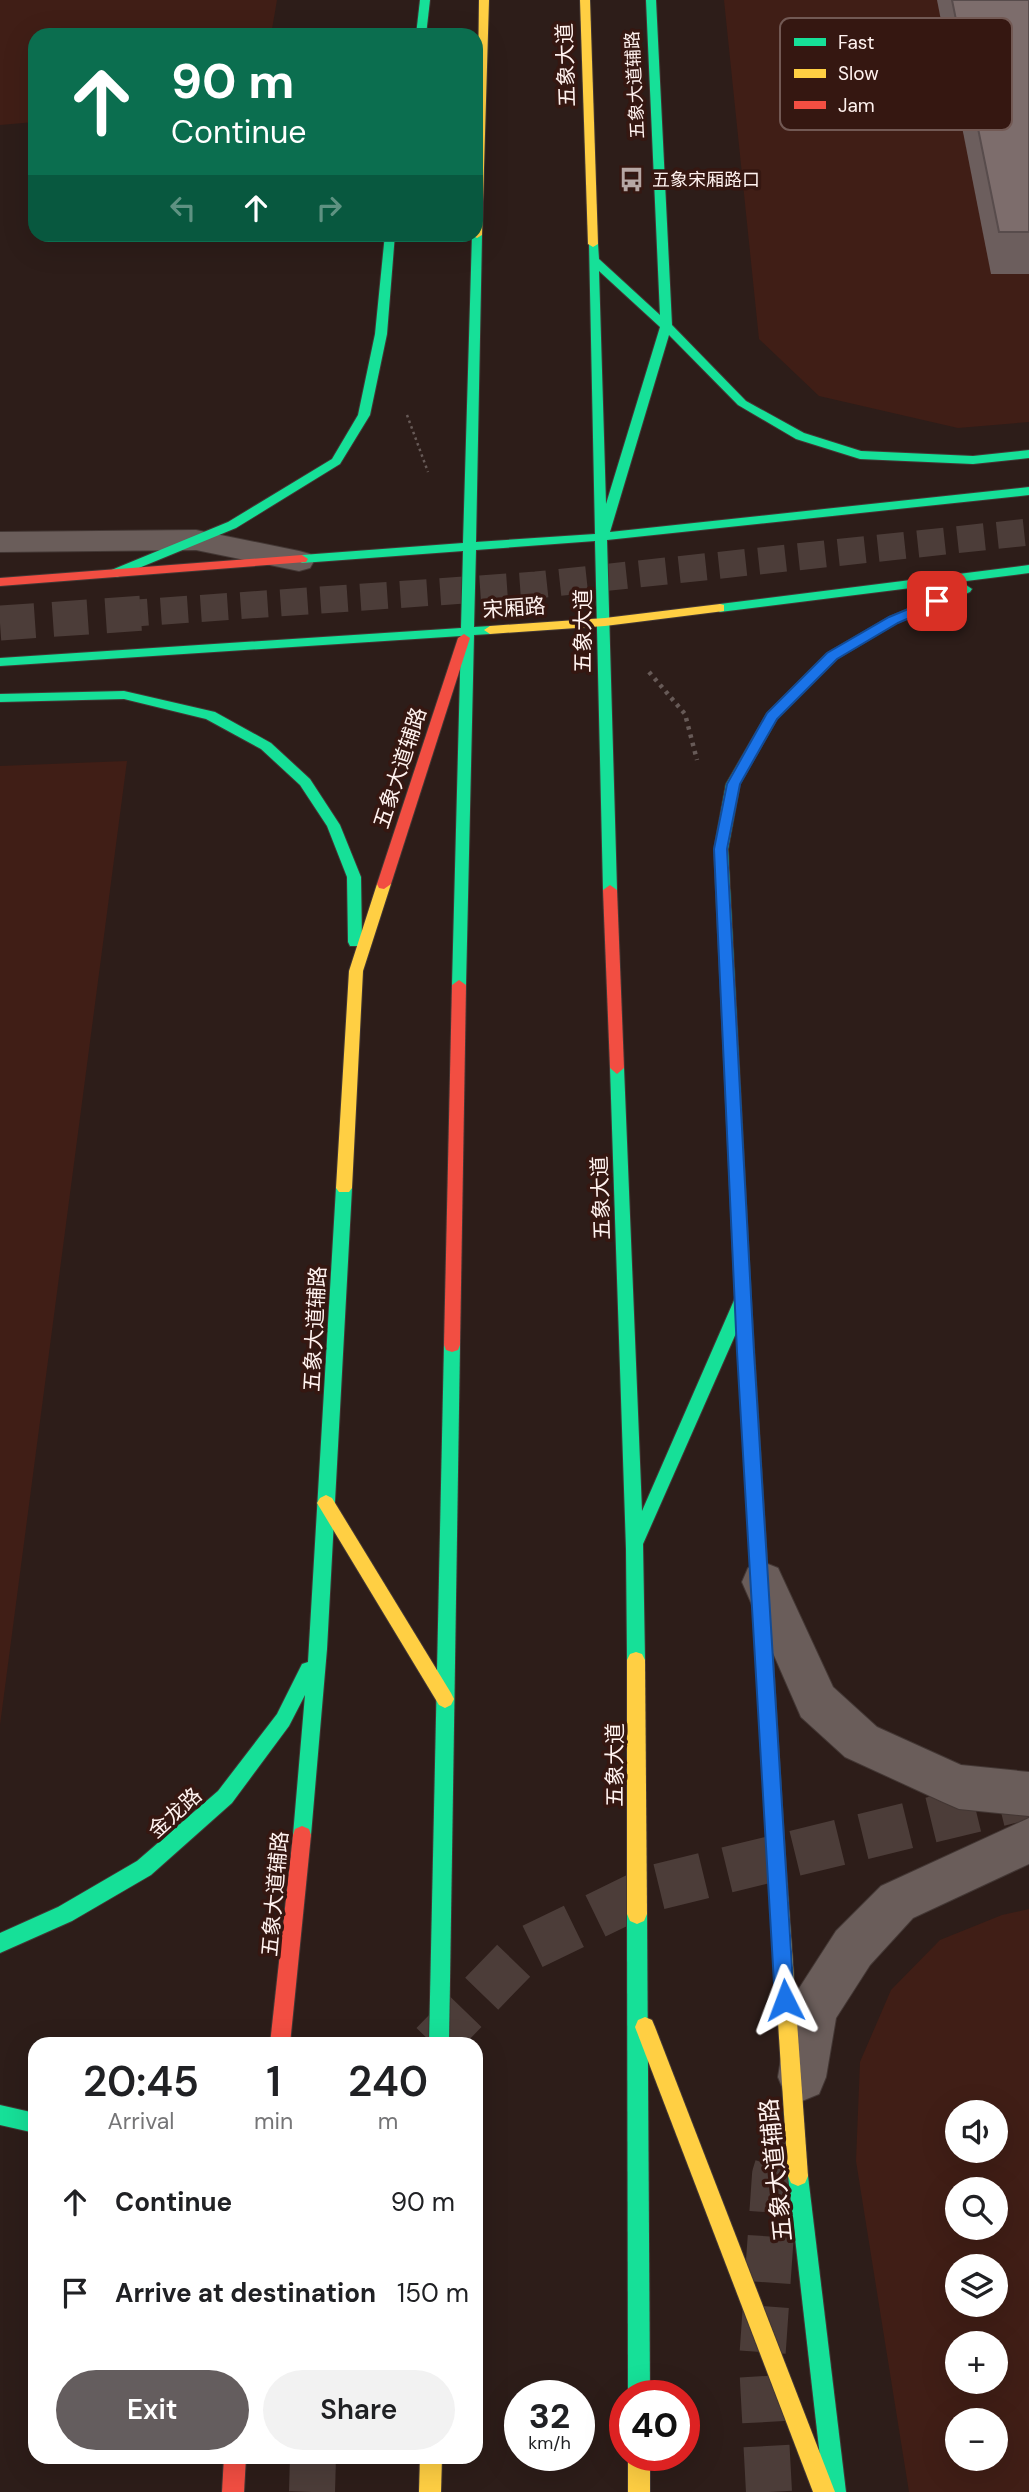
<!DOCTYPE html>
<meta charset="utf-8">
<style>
:root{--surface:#fff;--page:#f2f2f2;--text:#202124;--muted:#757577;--accent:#645d5e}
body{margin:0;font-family:"DM Sans","Noto Sans SC",sans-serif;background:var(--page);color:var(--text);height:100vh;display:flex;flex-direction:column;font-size:26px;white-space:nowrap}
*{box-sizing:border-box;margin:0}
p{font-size:23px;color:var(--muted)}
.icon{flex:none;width:38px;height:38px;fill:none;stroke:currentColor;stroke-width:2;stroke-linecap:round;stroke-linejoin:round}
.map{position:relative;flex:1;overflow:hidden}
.drawer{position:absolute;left:28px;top:2037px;width:455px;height:427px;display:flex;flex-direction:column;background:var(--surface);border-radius:21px;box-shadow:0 7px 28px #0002}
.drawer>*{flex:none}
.guide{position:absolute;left:28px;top:28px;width:455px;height:214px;border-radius:21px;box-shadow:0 7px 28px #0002;background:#0b6e4f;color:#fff;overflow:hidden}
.fabs{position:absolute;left:945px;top:2100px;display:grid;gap:14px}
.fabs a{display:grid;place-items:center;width:63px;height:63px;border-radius:50%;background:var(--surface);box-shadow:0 7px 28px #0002;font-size:35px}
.speed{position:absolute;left:504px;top:2380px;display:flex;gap:14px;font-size:35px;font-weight:700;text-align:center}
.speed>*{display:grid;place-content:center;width:91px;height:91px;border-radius:50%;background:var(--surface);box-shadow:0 7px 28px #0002;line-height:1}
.speed small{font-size:18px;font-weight:400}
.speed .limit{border:10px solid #d22;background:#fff;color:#111}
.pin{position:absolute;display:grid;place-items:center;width:60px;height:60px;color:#fff;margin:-30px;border-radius:14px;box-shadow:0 4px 10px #0006}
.me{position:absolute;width:77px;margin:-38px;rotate:357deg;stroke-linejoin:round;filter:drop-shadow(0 0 5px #0008)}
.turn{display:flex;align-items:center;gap:24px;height:147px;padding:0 28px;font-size:32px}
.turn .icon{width:91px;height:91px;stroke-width:2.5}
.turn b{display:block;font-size:49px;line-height:60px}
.lanes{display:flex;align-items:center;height:66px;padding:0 28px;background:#0003;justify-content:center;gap:35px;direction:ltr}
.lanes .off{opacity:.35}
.eta{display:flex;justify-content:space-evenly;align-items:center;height:119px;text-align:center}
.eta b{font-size:42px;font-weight:600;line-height:49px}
.action{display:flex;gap:14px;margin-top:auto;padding:14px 28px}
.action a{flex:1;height:80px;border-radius:42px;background:var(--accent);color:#fff;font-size:28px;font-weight:600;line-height:80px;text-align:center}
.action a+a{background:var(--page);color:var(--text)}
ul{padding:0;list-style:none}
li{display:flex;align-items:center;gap:21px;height:91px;padding:0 28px}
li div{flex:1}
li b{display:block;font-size:26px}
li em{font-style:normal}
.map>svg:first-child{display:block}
.built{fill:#401e16;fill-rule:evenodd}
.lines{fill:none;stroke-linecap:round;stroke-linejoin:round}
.street-tunnel-far2{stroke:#4c3d39;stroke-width:27;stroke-dasharray:27 13;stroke-linecap:butt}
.street-tunnel-far1{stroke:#4c3d39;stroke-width:35;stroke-dasharray:35 18;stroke-linecap:butt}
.street-tunnel{stroke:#4c3d39;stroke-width:46;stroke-dasharray:46 24;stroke-linecap:butt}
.street-casing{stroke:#433734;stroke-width:2}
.fast-casing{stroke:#433734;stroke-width:2}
.slow-casing{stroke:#433734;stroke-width:2}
.jam-casing{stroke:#433734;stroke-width:2}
.path-far1{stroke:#675a57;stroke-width:2.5;stroke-dasharray:2.5 3.5;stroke-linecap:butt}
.path{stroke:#675a57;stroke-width:4.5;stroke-dasharray:3.5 5;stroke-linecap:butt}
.street{fill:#6a5d5a;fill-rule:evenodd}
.fast{fill:#16e098;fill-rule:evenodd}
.slow{fill:#ffcf43;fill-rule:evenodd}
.jam{fill:#f24e42;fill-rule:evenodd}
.wall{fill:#6c5e5d}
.building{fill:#7d6d6c;stroke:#584c4c;stroke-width:2}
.route{fill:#1a73e8;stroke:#114b97;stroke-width:2}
.labels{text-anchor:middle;stroke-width:7;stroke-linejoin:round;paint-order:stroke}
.far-street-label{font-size:18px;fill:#fff2ef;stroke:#351711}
.far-poi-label{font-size:18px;fill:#fff2ef;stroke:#351711;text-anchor:start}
.street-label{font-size:21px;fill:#fff2ef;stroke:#351711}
.near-street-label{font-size:24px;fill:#fff2ef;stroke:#351711}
.key{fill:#351711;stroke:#725954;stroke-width:2}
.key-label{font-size:19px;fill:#fff2ef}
</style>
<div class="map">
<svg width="1029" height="2492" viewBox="0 0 1029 2492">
<rect width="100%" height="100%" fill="#2d1d19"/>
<g class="built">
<path d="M0 0H277L271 35H35V122L0 125Z"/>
<path d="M724 0H1029V422L958 428 819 396 759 339Z"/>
<path d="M127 761 0 1725V766Z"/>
<path d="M1029 1909V2492H909L856 2161 860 2062 891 1990 940 1940 1002 1915ZM996 2112V2151H957V2112ZM957 2189H996V2228H957ZM996 2266V2305H957V2266ZM996 2343V2382H957V2343ZM957 2420H996V2459H957Z"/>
</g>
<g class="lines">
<path class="street-tunnel-far2" d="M121 614 536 585 1029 532"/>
<path class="street-tunnel-far1" d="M0 623 145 613"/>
<g class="street-tunnel">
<path d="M433 2044 523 1951 653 1888 1029 1796"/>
<path d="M312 2492 313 2457"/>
<path d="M769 2492 762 2362 775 2175 785 2143"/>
</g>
<defs>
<g id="street">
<path d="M196 530 299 551 310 554 314 561 310 568 299 571 196 550 0 552V532Z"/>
<path d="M763 1562 778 1568 833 1687 877 1727 961 1765 1029 1772V1816L959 1809 943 1802 845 1757 801 1717 742 1582 748 1568Z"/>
<path d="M1029 1818V1864L913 1918 870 1965 836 2018 826 2077 819 2094 802 2101 785 2094 778 2077 789 2010 796 1993 836 1931 881 1886Z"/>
</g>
<g id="fast">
<path d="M420 0H430L426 35H416Z"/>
<path d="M646 0H656L672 325 746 401 804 433 861 451 973 456 1029 450V458L973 464 860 459 796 439 738 405 669 335 610 532 1029 487V495L607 540 617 890 610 895 603 890 595 541 476 550 474 627 490 626 496 630 490 634 474 635 466 985 459 990 452 985 461 636 0 666V658L461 628 463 551 302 563 296 559 302 555 463 543 472 235 477 232 482 235 476 542 595 534 589 242 598 244 599 259 660 315ZM599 271 660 327 606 504Z"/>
<path d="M385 234H395L387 334 370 415 340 464 236 528 117 577H109V571L228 522 332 459 358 415 375 334Z"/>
<path d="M1029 565V573L720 612 714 608 720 604Z"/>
<path d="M966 585 972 589 970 592 897 623 837 659 777 719 740 784 728 849 751 1298 785 1853 783 1860 776 1862 769 1860 767 1853 737 1331 643 1544 645 1660 642 1666 636 1668 630 1666 627 1660 626 1549 610 1068 617 1062 624 1068 642 1511 735 1298 714 849 726 784 767 713 827 653 889 617Z"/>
<path d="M124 691 215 712 271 743 310 779 340 825 361 877 362 942 360 946H350L348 942 347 877 327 826 300 785 261 749 206 719 124 699 0 702V694Z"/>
<path d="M344 1182 349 1184 352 1188 327 1649 311 1835 309 1841 302 1844 295 1841 293 1835 305 1695 289 1726 232 1803 151 1875 72 1921 0 1953V1933L58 1907 137 1861 218 1791 277 1714 302 1664 308 1662 336 1188 339 1184Z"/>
<path d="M452 1338 458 1340 460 1345 449 2044H429L444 1345 446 1340Z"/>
<path d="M637 1904 644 1907 647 1914 650 2396H628L627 1914 630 1907Z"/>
<path d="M0 2105 35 2113V2133L0 2125Z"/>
<path d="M798 2166 805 2169 808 2176 846 2492H824L788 2176 791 2169Z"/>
</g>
<g id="slow">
<path d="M479 0H489L482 235 477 238 472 235 476 234Z"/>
<path d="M580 0H590L598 244 593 247 588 244Z"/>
<path d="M720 604 724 605V611L605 626 490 634 484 630 490 626 605 618Z"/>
<path d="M384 879 391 884 363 971 352 1188 349 1192H339L336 1188 349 971 377 884Z"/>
<path d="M326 1495 332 1498 451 1693 454 1699 451 1705 445 1708 439 1705 320 1508 317 1503 320 1498Z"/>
<path d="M636 1652 642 1654 645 1660 647 1914 644 1921 637 1924 630 1921 627 1914V1660L630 1654Z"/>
<path d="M776 1844 783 1846 785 1853 808 2176 805 2183 798 2186 791 2183 788 2176 767 1853 769 1846Z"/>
<path d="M645 2017 652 2020 655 2027 835 2492H813L635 2027 638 2020Z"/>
<rect x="628" y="2455" width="22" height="37"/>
<path d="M420 2457H442L441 2492H419Z"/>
</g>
<g id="jam">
<path d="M302 555 308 559 306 562 0 586V578Z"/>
<path d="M464 634 470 638 391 884 384 889 379 888 377 884 458 638Z"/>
<path d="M610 885 617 890 624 1068 617 1074 610 1068 603 890Z"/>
<path d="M459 980 466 985 460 1345 458 1350 452 1352 446 1350 444 1345 452 985Z"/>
<path d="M302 1826 309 1829 311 1835 290 2044H270L293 1835 295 1829Z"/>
<path d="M224 2457H246L244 2492H222Z"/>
</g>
</defs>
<use href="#street" class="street-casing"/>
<use href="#fast" class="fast-casing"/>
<use href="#slow" class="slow-casing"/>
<use href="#jam" class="jam-casing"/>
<path class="path-far1" d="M407 415 428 472"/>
<path class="path" d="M649 672 685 714 697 760"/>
<use href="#street" class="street"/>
<use href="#fast" class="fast"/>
<use href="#slow" class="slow"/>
<use href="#jam" class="jam"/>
</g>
<path class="wall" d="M937 0H1029V274H991Z"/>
<path class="building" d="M952 0H1029V232H999Z"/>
<path class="route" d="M937 597 941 598V604L898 623 837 659 777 719 740 784 727 849 754 1352 794 2000 791 2007 785 2010 778 2007 775 2000 737 1352 714 849 727 784 767 713 827 653 889 617Z"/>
<defs>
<symbol id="bus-bare" viewBox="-9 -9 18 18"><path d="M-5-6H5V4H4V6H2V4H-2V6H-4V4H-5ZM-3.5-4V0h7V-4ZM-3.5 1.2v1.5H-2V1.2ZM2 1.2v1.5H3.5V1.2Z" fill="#b6a7a4" stroke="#351711" stroke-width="2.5" paint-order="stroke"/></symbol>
</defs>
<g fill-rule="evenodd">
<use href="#bus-bare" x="614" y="162" width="35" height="35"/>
</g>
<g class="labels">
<g class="far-street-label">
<text transform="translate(635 85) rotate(-93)" y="6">五象大道辅路</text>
</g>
<g class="far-poi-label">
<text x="652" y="186">五象宋厢路口</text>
</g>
<g class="street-label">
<text transform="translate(566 65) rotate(-92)" y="7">五象大道</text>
<text transform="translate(514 608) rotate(-4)" y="7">宋厢路</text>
<text transform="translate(583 631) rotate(-90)" y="7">五象大道</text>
<text transform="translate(400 768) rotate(-72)" y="7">五象大道辅路</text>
<text transform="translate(601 1198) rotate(-92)" y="7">五象大道</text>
<text transform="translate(315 1329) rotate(-87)" y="7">五象大道辅路</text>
<text transform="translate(615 1765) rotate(-90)" y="7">五象大道</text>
<text transform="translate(175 1813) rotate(-42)" y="7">金龙路</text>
<text transform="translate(275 1894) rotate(-85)" y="7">五象大道辅路</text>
</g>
<g class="near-street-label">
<text transform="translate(776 2170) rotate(-96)" y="8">五象大道辅路</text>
</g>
</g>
<rect x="780" y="18" width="232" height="112" rx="10" class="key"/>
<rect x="794" y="38" width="32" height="8" fill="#16e098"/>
<rect x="794" y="69" width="32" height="9" fill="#ffcf43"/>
<rect x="794" y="101" width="32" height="8" fill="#f24e42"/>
<g class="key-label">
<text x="838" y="49">Fast</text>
<text x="838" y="80">Slow</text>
<text x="838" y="112">Jam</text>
</g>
</svg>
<div class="fabs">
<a><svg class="icon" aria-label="sound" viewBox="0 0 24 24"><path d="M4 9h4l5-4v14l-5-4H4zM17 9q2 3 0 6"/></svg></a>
<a><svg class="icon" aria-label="search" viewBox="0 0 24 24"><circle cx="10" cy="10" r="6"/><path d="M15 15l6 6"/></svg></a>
<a><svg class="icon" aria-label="layers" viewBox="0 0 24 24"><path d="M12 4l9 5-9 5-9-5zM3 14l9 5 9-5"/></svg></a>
<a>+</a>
<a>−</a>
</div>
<div class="speed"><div>32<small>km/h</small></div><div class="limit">40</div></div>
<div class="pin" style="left:937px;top:601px;background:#d93025"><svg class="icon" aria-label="arrive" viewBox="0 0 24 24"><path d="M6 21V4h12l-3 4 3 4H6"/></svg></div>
<svg class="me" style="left:785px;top:2000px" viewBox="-20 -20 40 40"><path d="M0-17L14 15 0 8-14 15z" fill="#1a73e8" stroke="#fff" stroke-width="4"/></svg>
<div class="guide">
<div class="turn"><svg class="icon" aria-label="ahead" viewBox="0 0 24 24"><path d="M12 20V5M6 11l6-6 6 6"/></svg><div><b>90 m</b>Continue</div></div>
<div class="lanes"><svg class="icon off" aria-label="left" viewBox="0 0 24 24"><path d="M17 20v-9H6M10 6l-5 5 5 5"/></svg><svg class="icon" aria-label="ahead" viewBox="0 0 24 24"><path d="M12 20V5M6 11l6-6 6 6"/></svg><svg class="icon off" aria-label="right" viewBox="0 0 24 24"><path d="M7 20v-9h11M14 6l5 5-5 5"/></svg></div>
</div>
<section class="drawer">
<div class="eta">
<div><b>20:45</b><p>Arrival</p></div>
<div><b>1</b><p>min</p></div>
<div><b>240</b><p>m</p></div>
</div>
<ul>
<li><svg class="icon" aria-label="ahead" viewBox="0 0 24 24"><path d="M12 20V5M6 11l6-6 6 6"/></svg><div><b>Continue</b></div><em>90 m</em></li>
<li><svg class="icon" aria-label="arrive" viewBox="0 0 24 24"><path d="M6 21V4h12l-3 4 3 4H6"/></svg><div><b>Arrive at destination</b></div><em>150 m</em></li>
</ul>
<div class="action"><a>Exit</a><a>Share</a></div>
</section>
</div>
